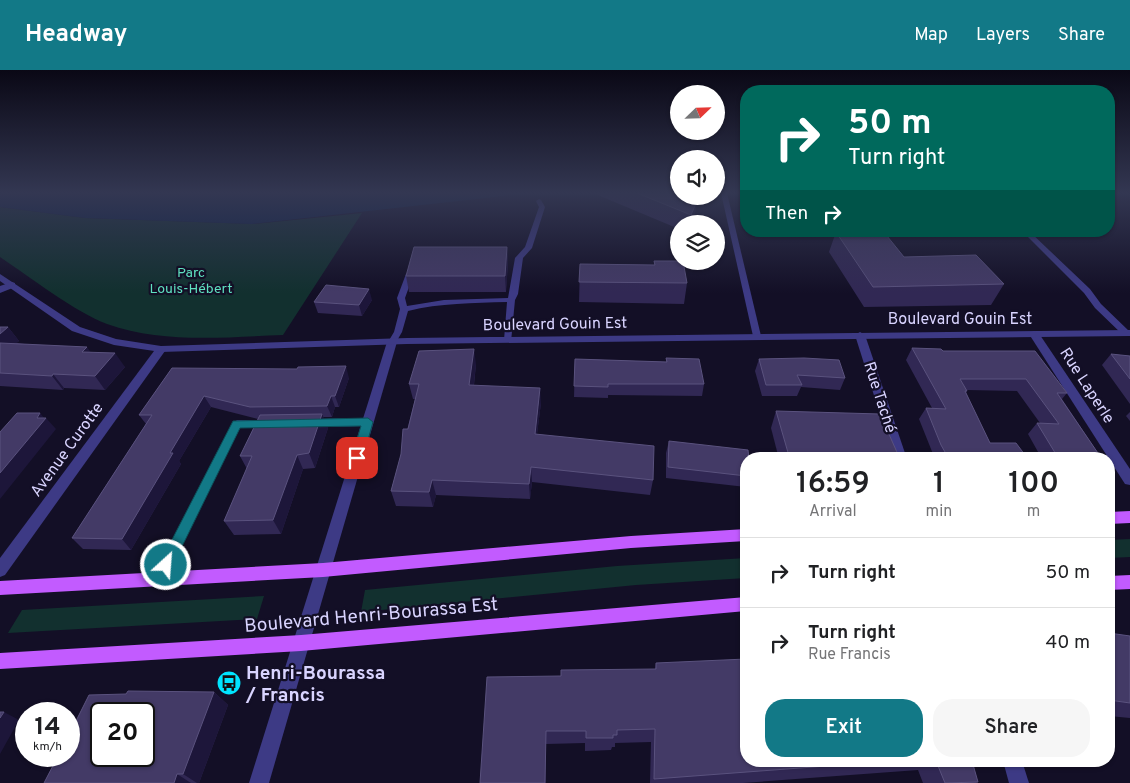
<!DOCTYPE html>
<meta charset="utf-8">
<style>
:root{--surface:#fff;--page:#f6f6f6;--text:#202124;--muted:#757577;--line:#e0e0e0;--accent:#127987}
body{margin:0;font-family:Overpass,sans-serif;background:var(--page);color:var(--text);height:100vh;display:flex;flex-direction:column;font-size:19px;white-space:nowrap}
*{box-sizing:border-box;margin:0}
p{font-size:16px;color:var(--muted)}
.icon{flex:none;width:28px;height:28px;fill:none;stroke:currentColor;stroke-width:2;stroke-linecap:round;stroke-linejoin:round}
.map{position:relative;flex:1;overflow:hidden}
.side{position:absolute;left:740px;top:382px;width:375px;height:315px;display:flex;flex-direction:column;background:var(--surface);border-radius:20px;box-shadow:0 1px 4px #0004}
.side>*{flex:none}
.top-card{position:absolute;left:740px;top:15px;width:375px;height:152px;border-radius:20px;box-shadow:0 1px 4px #0004;background:#00695c;color:#fff;overflow:hidden}
.needle{width:32px;rotate:67deg}
.tools{position:absolute;left:670px;top:15px;display:grid;gap:10px}
.tools a{display:grid;place-items:center;width:55px;height:55px;border-radius:50%;background:var(--surface);box-shadow:0 1px 4px #0004;font-size:25px}
.speed{position:absolute;left:15px;top:632px;display:flex;gap:10px;font-size:25px;font-weight:700;text-align:center}
.speed>*{display:grid;place-content:center;width:65px;height:65px;border-radius:50%;background:var(--surface);box-shadow:0 1px 4px #0004;line-height:1}
.speed small{font-size:12px;font-weight:400}
.speed .limit{border:2px solid #111;border-radius:8px;background:#fff;color:#111}
.pin{position:absolute;display:grid;place-items:center;width:42px;height:42px;color:#fff;margin:-21px;border-radius:10px;box-shadow:0 2px 8px #0006}
.me{position:absolute;width:55px;margin:-28px;rotate:26deg;stroke-linejoin:round;filter:drop-shadow(0 0 4px #0008)}
.turn{display:flex;align-items:center;gap:18px;height:105px;padding:0 25px;font-size:22px}
.turn .icon{width:65px;height:65px;stroke-width:2.5}
.turn b{display:block;font-size:35px;line-height:42px}
.then{display:flex;align-items:center;height:48px;padding:0 25px;background:#0003;gap:10px;font-size:19px}
.eta{display:flex;justify-content:space-evenly;align-items:center;height:85px;text-align:center}
.eta b{font-size:30px;font-weight:600;line-height:35px}
.action{display:flex;gap:10px;margin-top:auto;padding:10px 25px}
.action a{flex:1;height:58px;border-radius:20px;background:var(--accent);color:#fff;font-size:20px;font-weight:600;line-height:58px;text-align:center}
.action a+a{background:var(--page);color:var(--text)}
ul{padding:0;list-style:none}
li{display:flex;align-items:center;gap:15px;height:70px;padding:0 25px;border-top:1px solid var(--line)}
li div{flex:1}
li b{display:block;font-size:19px}
li em{font-style:normal}
header{display:flex;align-items:center;gap:30px;box-sizing:border-box;height:70px;padding:0 25px;background:var(--accent);color:#fff}
header strong{font-size:24px}
nav{display:flex;gap:28px;margin-inline-start:auto;font-size:18px}
.map>svg:first-child{display:block}
.green{fill:#12302f}
.water{fill:#0c2248}
.lines{fill:none;stroke-linecap:round;stroke-linejoin:round}
.service{fill:#3d3a85;fill-rule:evenodd}
.minor{fill:#3d3a85;fill-rule:evenodd}
.tertiary{fill:#3d3a85;fill-rule:evenodd}
.primary{fill:#c25bff;fill-rule:evenodd}
.wall{fill:#312854}
.shaded-wall{fill:#1d163a}
.building{fill:#433a66;stroke:#5a527e;fill-rule:evenodd}
.route{fill:#127987;stroke:#0c4f58}
.labels{text-anchor:middle;stroke-width:4.5;stroke-linejoin:round;paint-order:stroke}
.far-park-label{font-size:14px;fill:#5fe0c0;stroke:#130f26}
.street-label{font-size:16px;fill:#d9d4ff;stroke:#130f26}
.near-street-label{font-size:19px;fill:#d9d4ff;stroke:#130f26}
.near-poi-label{font-size:19px;font-weight:bold;fill:#d9d4ff;stroke:#130f26;text-anchor:start}
</style>
<header>
<strong>Headway</strong>
<nav><a>Map</a><a>Layers</a><a>Share</a></nav>
</header>
<div class="map">
<svg width="1130" height="713" viewBox="0 0 1130 713">
<rect width="100%" height="100%" fill="#130f26"/>
<g class="green">
<path d="M0 137 85 148 253 154 362 143 283 265C225 267 163 274 107 254 75 242 30 207 0 187Z"/>
<path d="M1130 469V487L1109 488V470Z"/>
<path d="M746 488V508L636 515 361 542 365 520 617 496Z"/>
<path d="M264 526 257 549 8 563 22 540Z"/>
</g>
<path class="water" d="M0 123H530L252 154 85 148 0 137Z"/>
<g class="lines">
<g class="service">
<path d="M721 123H727L761 266 760 268 757 269 753 266Z"/>
<path d="M539 129 541 130 545 137 532 178 523 188 518 224 515 230 511 272H505L504 270 507 232C473 233 440 233 408 241L402 262 395 274H389L388 272 394 262 400 239 397 228 406 204H412L413 206 405 228 407 236 444 230 508 228 515 188 525 177 539 137 536 131Z"/>
<path d="M1022 161H1029L1090 219 1101 234 1129 261V265H1123L1095 238 1084 223Z"/>
<path d="M367 348 372 352 367 356 314 357 309 353 314 349Z"/>
<path d="M237 350H269L274 354 269 358H240L163 513 159 515 155 513 153 509 155 505 232 354Z"/>
</g>
<g class="minor">
<path d="M12 212 15 213V217L0 223V216Z"/>
<path d="M1034 261 1038 262 1130 399V415L1125 414 1029 264Z"/>
<path d="M860 262 865 265 907 389H894L855 265Z"/>
<path d="M392 269 397 272 269 713H249L387 272Z"/>
<path d="M161 276 165 277 166 279 165 281 5 505 0 507V488L157 277Z"/>
<path d="M1003 691H1022L1029 713H1009Z"/>
</g>
<path class="tertiary" d="M0 204 80 257 116 269 161 276 407 268 1130 260V266L407 274 161 282 114 275 72 261 0 211Z"/>
<g class="primary">
<path d="M1130 441V453L1109 454V442Z"/>
<path d="M746 459V471L631 478 323 507 0 525V511L323 493 631 466Z"/>
<path d="M1130 505V519L1109 520V506Z"/>
<path d="M746 527V541L301 581 0 599V583L301 565Z"/>
</g>
</g>
<g class="wall">
<path d="M593 123H679L697 131 694 148 692 154H679V159Z"/>
<path d="M836 162 904 187 1004 214 991 235 864 237 829 182Z"/>
<path d="M507 177 508 192 506 222H409L406 206Z"/>
<path d="M654 191 687 213 684 234 579 232 580 194 654 195Z"/>
<path d="M372 230 362 246 318 243 314 232Z"/>
<path d="M0 257H8L19 271 16 273 91 282 125 297 105 320 64 318 63 320 0 316Z"/>
<path d="M912 278 943 281 1067 323 1062 329 1102 389H1042L1028 364 1037 353H1040L1017 321 967 320 966 323 990 373 1028 389H935L919 349 926 338H932L906 290Z"/>
<path d="M1111 284 1130 286V334L1102 295Z"/>
<path d="M666 288 704 314 702 326 608 325V328L574 327 575 289 666 292Z"/>
<path d="M759 289 845 308 840 320 801 317 797 326H762L755 301Z"/>
<path d="M476 294 474 315 541 333 537 364 653 410 650 425 532 412 530 429 436 425 433 437 396 436 391 421 401 384 415 329H413L409 314Z"/>
<path d="M172 298 349 308 339 337H335L332 347H323L328 358 315 398 303 399 281 464 234 465 224 451 247 399 240 386 258 349 211 337 179 391 181 394 131 480 83 479 72 468 146 354 139 345Z"/>
<path d="M776 341 900 389H779L771 358Z"/>
<path d="M1130 342V351L1126 346Z"/>
<path d="M669 371 746 389V417L666 408V383Z"/>
<path d="M1109 563 1130 566V648L1109 646Z"/>
<path d="M656 593 746 691H972L978 712 976 713H923L918 700 743 713H650L651 672 615 673V677H612L611 680 585 681V673L546 674 480 713 561 606 655 599Z"/>
<path d="M214 622 228 635 199 713H44Z"/>
</g>
<g class="shaded-wall">
<path d="M697 131 694 148 692 154H689L691 145Z"/>
<path d="M507 177 508 192 506 222 505 206Z"/>
<path d="M369 219 372 230 362 246 359 235Z"/>
<path d="M8 257 19 271 3 286 0 282V264Z"/>
<path d="M87 277 97 291 82 282Z"/>
<path d="M474 279 476 294 472 330 469 315Z"/>
<path d="M115 283 125 297 105 320 95 306Z"/>
<path d="M346 296 349 308 339 337 335 326Z"/>
<path d="M53 304 64 318 63 320 52 306Z"/>
<path d="M540 318 541 333 535 379V364Z"/>
<path d="M204 326 211 337 179 391 181 394 131 480 122 469 170 383Z"/>
<path d="M331 326 335 337 332 347 327 336Z"/>
<path d="M40 343 45 349 46 348 56 359 0 429V403L37 348Z"/>
<path d="M322 344 328 358 315 398 309 383Z"/>
<path d="M297 385 303 399 281 464 273 450Z"/>
<path d="M531 397 532 412 530 429 529 414Z"/>
<path d="M432 410 436 425 433 437 429 422Z"/>
<path d="M214 622 228 635 199 713H197L183 704Z"/>
<path d="M4 642 19 650 0 684V648Z"/>
<path d="M546 661V713H545Z"/>
<path d="M177 704 191 713H174Z"/>
</g>
<g class="building">
<path d="M637 123H679V126H687L697 131 691 145Z"/>
<path d="M883 161 904 187 976 185 1004 214 873 217 836 162Z"/>
<path d="M414 177H507L505 206H406Z"/>
<path d="M654 191H683L687 213 579 212 580 194 655 195Z"/>
<path d="M326 215 369 219 359 235 314 232Z"/>
<path d="M0 257H8L0 264Z"/>
<path d="M0 273 87 277 82 282 115 283 95 306 53 304 52 306 0 303Z"/>
<path d="M912 278 941 279 943 281H1035L1067 323H1057L1102 389H1084L1083 388 1057 386 1037 353 1059 354 1026 309H960L967 321H965L990 373H1016L1028 389H949L941 375 926 338 946 339Z"/>
<path d="M474 279 469 315 540 318 535 364 654 376 653 410 531 397 529 414 432 410 429 422 391 421 401 384 403 359H408L419 314H409L419 281Z"/>
<path d="M1111 284 1130 286V309Z"/>
<path d="M666 288 699 289 704 314H608V317L574 316 575 289 667 292Z"/>
<path d="M804 288 839 290 845 308 797 305 802 315H766L759 289Z"/>
<path d="M346 296 335 326H331L327 336 250 337 204 326 170 383H173L122 469 72 468 152 345H139L172 298 297 299 298 297Z"/>
<path d="M776 341 880 344 900 389 789 386Z"/>
<path d="M17 343H40L37 348H46L0 403V362Z"/>
<path d="M322 344 309 383 297 385 273 450 224 451 252 386H240L260 345Z"/>
<path d="M669 371 748 380 749 389H746V406L668 397Z"/>
<path d="M1109 563 1130 566V633L1109 630Z"/>
<path d="M746 589V691H893L654 709 655 659 617 660V665H613V668H586V661H546L545 713H480L487 607 561 606V600L656 599V593Z"/>
<path d="M128 621 214 622 183 704H177L174 713H44L58 686H69V665L89 625 126 624ZM101 644H144V686H101Z"/>
<path d="M0 642H4L0 648Z"/>
<path d="M936 691H972L978 712 945 713Z"/>
</g>
<linearGradient id="sky" x2="0" y2="1"><stop stop-color="#0a0815"/><stop offset="0.55" stop-color="#333752"/><stop offset="1" stop-color="#333752" stop-opacity="0"/></linearGradient>
<rect width="1130" height="223" fill="url(#sky)"/>
<path class="route" d="M368 348 373 352 363 388 357 393 351 388 361 356 240 358 171 499 166 501 161 499 159 495 161 491 233 351Z"/>
<defs>
<symbol id="bus-disc" viewBox="-11 -11 22 22"><circle r="9.5" fill="#00e5ff" stroke="#130f26"/><path d="M-5-6H5V4H4V6H2V4H-2V6H-4V4H-5ZM-3.5-4V0h7V-4ZM-3.5 1.2v1.5H-2V1.2ZM2 1.2v1.5H3.5V1.2Z" fill="#111"/></symbol>
</defs>
<g fill-rule="evenodd">
<use href="#bus-disc" x="215" y="599" width="28" height="28"/>
</g>
<g class="labels">
<g class="far-park-label">
<text x="191" y="207">Parc<tspan x="191" dy="16">Louis-Hébert</tspan></text>
</g>
<g class="street-label">
<text x="960" y="254">Boulevard Gouin Est</text>
<text transform="translate(555 253) rotate(-1)" y="6">Boulevard Gouin Est</text>
<text transform="translate(1088 315) rotate(57)" y="6">Rue Laperle</text>
<text transform="translate(881 327) rotate(72)" y="6">Rue Taché</text>
<text transform="translate(66 379) rotate(-54)" y="6">Avenue Curotte</text>
</g>
<g class="near-street-label">
<text transform="translate(371 544) rotate(-5)" y="7">Boulevard Henri-Bourassa Est</text>
</g>
<g class="near-poi-label">
<text x="246" y="609">Henri-Bourassa<tspan x="246" dy="22">/ Francis</tspan></text>
</g>
</g>
</svg>
<div class="tools">
<a><svg class="needle" viewBox="-14 -14 28 28"><path d="M0-13l5 13h-10z" fill="#e53935"/><path d="M0 13l5-13h-10z" fill="#757577"/></svg></a>
<a><svg class="icon" aria-label="sound" viewBox="0 0 24 24"><path d="M4 9h4l5-4v14l-5-4H4zM17 9q2 3 0 6"/></svg></a>
<a><svg class="icon" aria-label="layers" viewBox="0 0 24 24"><path d="M12 4l9 5-9 5-9-5zM3 14l9 5 9-5"/></svg></a>
</div>
<div class="speed"><div>14<small>km/h</small></div><div class="limit">20</div></div>
<div class="pin" style="left:357px;top:388px;background:#d93025"><svg class="icon" aria-label="arrive" viewBox="0 0 24 24"><path d="M6 21V4h12l-3 4 3 4H6"/></svg></div>
<svg class="me" style="left:166px;top:495px" viewBox="-20 -20 40 40"><circle r="17" fill="#127987" stroke="#fff" stroke-width="3"/><path d="M0-11L8 9 0 5-8 9z" fill="#fff"/></svg>
<div class="top-card">
<div class="turn"><svg class="icon" aria-label="right" viewBox="0 0 24 24"><path d="M7 20v-9h11M14 6l5 5-5 5"/></svg><div><b>50 m</b>Turn right</div></div>
<div class="then">Then<svg class="icon" aria-label="right" viewBox="0 0 24 24"><path d="M7 20v-9h11M14 6l5 5-5 5"/></svg></div>
</div>
<section class="side">
<div class="eta">
<div><b>16:59</b><p>Arrival</p></div>
<div><b>1</b><p>min</p></div>
<div><b>100</b><p>m</p></div>
</div>
<ul>
<li><svg class="icon" aria-label="right" viewBox="0 0 24 24"><path d="M7 20v-9h11M14 6l5 5-5 5"/></svg><div><b>Turn right</b></div><em>50 m</em></li>
<li><svg class="icon" aria-label="right" viewBox="0 0 24 24"><path d="M7 20v-9h11M14 6l5 5-5 5"/></svg><div><b>Turn right</b><p>Rue Francis</p></div><em>40 m</em></li>
</ul>
<div class="action"><a>Exit</a><a>Share</a></div>
</section>
</div>
